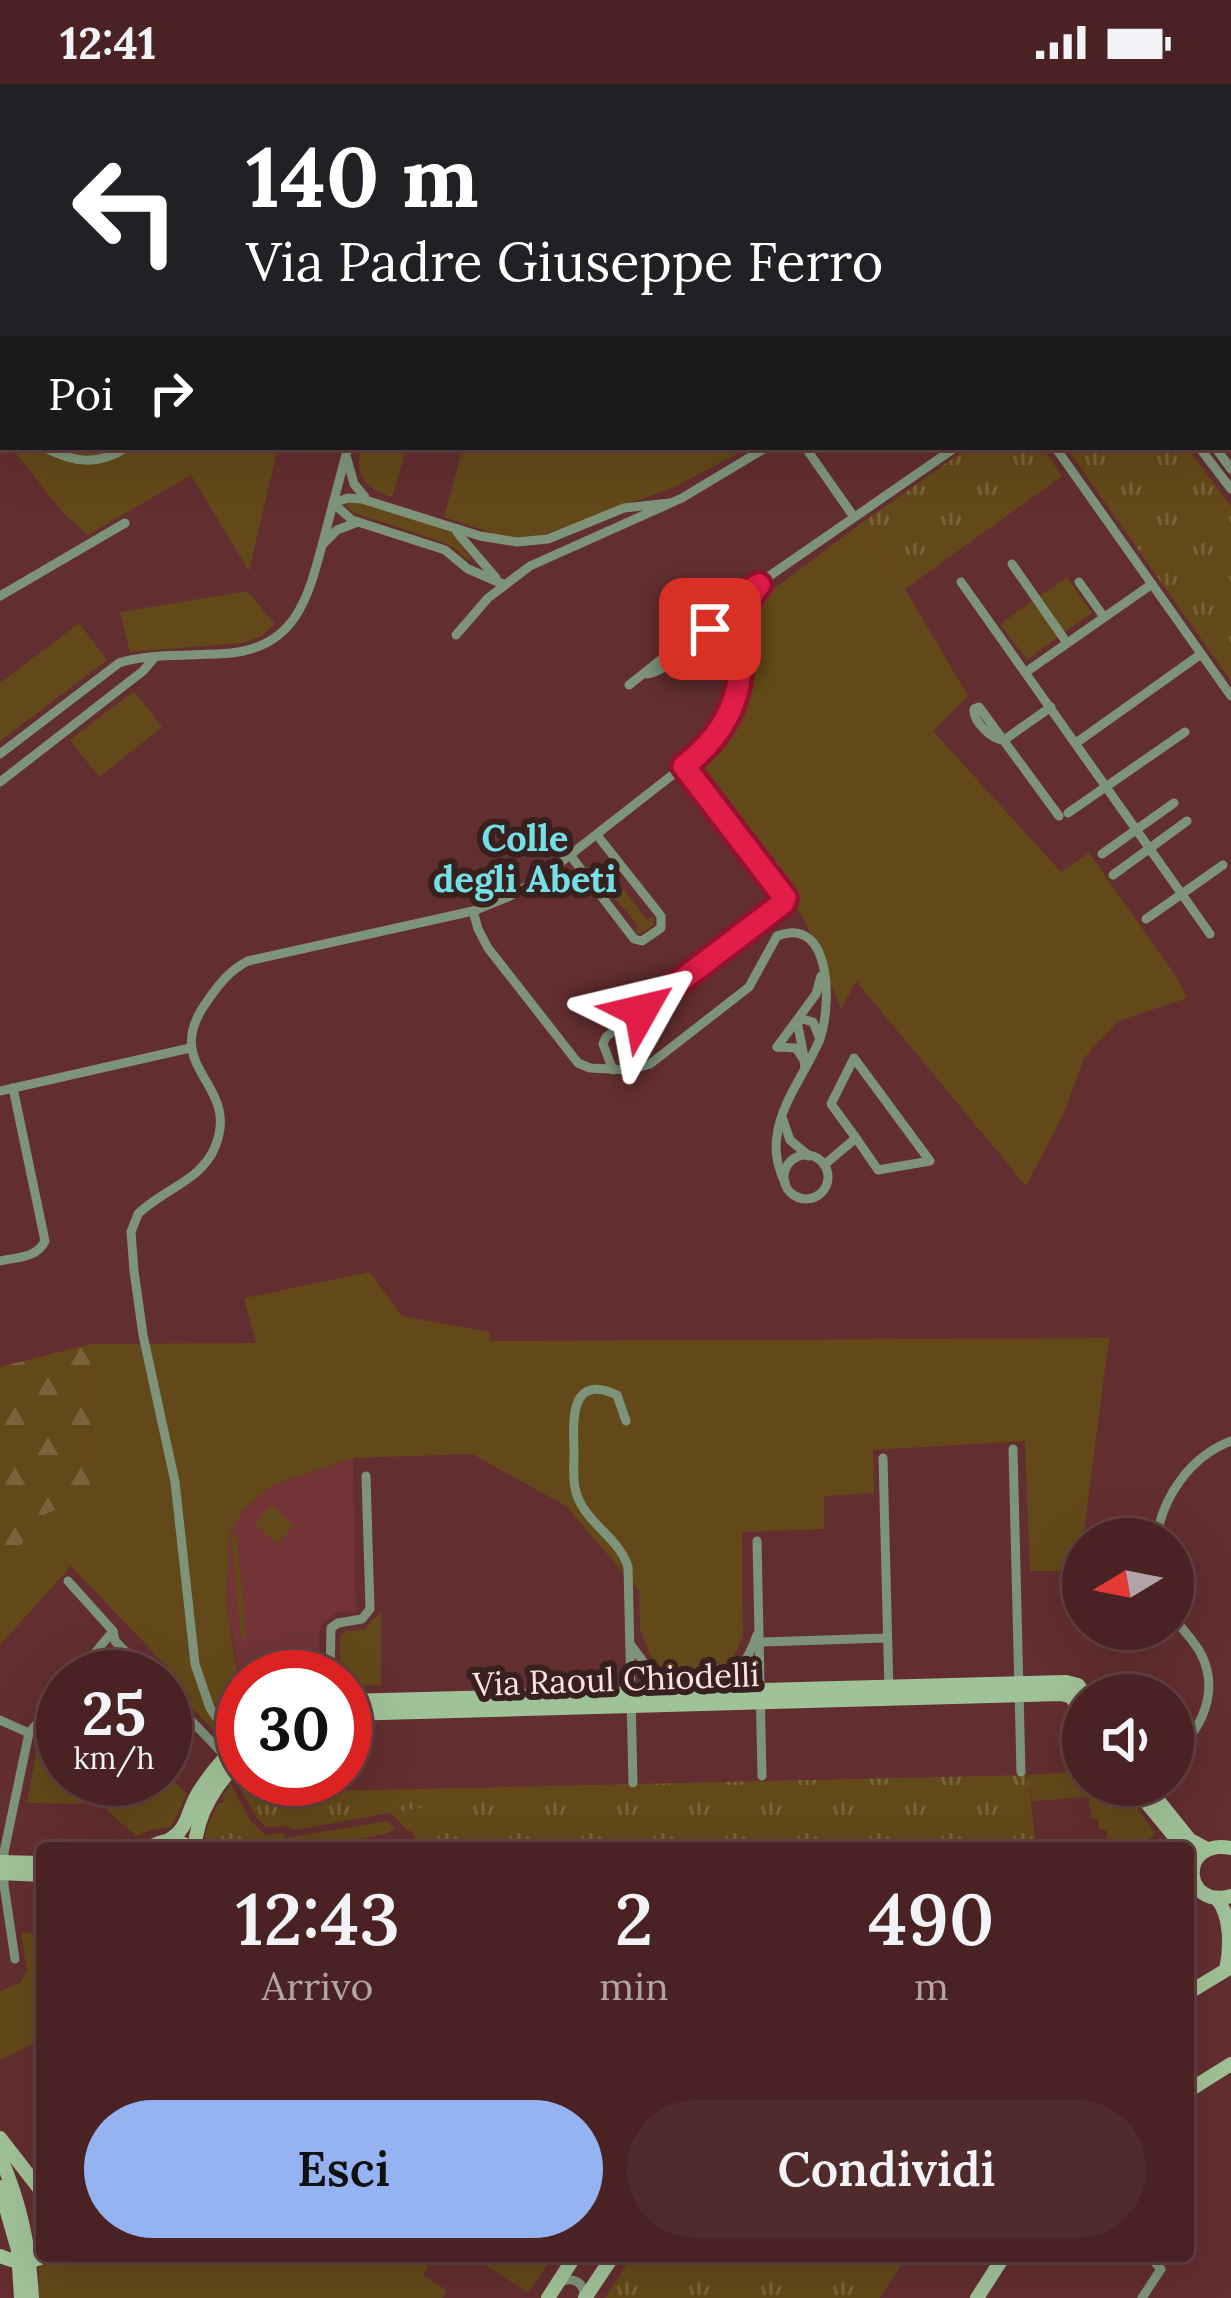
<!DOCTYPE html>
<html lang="it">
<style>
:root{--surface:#4a2223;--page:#512a2b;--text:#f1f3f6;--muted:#b2a4a6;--line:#613f41;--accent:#95b2f1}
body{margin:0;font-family:Lora,serif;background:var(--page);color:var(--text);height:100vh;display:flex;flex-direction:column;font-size:45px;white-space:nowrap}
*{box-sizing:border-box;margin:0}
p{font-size:39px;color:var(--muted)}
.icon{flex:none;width:66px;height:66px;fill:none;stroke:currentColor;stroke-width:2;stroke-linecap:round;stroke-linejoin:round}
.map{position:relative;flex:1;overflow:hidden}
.panel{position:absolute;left:36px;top:1758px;width:1158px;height:420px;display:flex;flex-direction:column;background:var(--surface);border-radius:12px;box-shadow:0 12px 48px #0002,0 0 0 3px var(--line)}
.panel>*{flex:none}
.banner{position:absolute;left:0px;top:0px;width:1233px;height:366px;box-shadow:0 12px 48px #0002,0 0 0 3px var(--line);background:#202124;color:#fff;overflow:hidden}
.needle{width:78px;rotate:260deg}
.controls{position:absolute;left:1062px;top:1434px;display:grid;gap:24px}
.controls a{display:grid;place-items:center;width:132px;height:132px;border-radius:50%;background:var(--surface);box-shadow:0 12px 48px #0002,0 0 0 3px var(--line);font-size:60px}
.speed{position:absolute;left:36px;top:1566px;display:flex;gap:24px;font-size:60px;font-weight:700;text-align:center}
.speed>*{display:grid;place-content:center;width:156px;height:156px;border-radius:50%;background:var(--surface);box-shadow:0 12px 48px #0002,0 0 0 3px var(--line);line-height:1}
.speed small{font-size:30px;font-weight:400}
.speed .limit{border:18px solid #d22;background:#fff;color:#111}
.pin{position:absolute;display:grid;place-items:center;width:102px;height:102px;color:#fff;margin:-51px;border-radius:24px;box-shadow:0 6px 18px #0006}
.me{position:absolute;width:132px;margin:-66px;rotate:53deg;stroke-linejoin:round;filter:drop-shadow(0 0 9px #0008)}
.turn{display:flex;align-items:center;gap:42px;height:252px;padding:0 48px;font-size:54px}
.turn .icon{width:156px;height:156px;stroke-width:2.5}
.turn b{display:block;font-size:84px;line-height:102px}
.then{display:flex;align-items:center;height:114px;padding:0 48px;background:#0003;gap:24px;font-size:45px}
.eta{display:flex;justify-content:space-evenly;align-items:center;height:204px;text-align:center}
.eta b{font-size:72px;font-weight:600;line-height:84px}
.button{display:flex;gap:24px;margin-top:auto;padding:24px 48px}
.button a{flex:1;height:138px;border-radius:72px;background:var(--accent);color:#111;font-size:48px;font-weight:600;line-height:138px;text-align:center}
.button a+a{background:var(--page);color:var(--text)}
.status{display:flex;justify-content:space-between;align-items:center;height:84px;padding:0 60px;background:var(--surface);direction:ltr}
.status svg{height:33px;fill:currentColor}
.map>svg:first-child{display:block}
.built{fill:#723436}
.green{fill:#634919}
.forest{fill:url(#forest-firs)}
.park{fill:url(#park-tufts)}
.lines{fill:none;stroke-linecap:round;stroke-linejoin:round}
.street{stroke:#7e947a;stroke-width:9}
.secondary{stroke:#a0c298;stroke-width:14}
.route-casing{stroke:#92132f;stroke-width:30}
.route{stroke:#e11d48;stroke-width:21}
.labels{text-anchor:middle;stroke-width:12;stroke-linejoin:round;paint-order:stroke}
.street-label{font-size:33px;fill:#fee2e1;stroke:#38201f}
.neighbourhood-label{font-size:36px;font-weight:bold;fill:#74e0e6;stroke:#38201f}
</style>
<div class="status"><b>12:41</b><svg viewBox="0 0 49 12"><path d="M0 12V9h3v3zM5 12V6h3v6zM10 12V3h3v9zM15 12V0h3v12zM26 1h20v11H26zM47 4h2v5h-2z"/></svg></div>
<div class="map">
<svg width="1231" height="2214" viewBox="0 0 1231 2214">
<defs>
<pattern id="forest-firs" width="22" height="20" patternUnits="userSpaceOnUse" patternTransform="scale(3)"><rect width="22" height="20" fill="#634919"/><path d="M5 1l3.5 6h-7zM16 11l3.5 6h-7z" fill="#7a633a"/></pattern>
<pattern id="park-tufts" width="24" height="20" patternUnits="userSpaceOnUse" patternTransform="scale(3)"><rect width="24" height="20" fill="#634919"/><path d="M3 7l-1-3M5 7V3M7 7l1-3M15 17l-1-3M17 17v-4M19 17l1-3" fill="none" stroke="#7a633a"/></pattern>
</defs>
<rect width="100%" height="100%" fill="#632e2f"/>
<path class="built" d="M353 1374 356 1527 337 1528 324 1537 319 1550V1591H282L278 1587 271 1593H248L238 1582 226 1514 230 1448 245 1424 273 1401Z"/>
<g class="green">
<path d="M25 0H977L979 3H26Z"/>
<path d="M3 62V353L0 342V63Z"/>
<path d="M11 363H278L249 487 191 391 88 451 64 430Z"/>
<path d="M361 363H407L392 413C366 405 354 391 361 363Z"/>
<path d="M463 363H750L672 404 540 452 512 454 498 451 444 433Z"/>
<path d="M357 416 450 446 471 474 468 476 456 465 443 458 354 429 344 420Z"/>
<path d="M862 439 905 505 968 612 933 647 1061 788 1089 769 1175 891 1187 914 1118 937 1084 974 1063 1031 1026 1102 856 897 841 925 804 835 699 686 733 639 748 590 746 551 749 534 760 515Z"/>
<path d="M1067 493 1092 529 1064 548 1040 512Z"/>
<path d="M247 507 275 540 260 553 242 559 130 568 120 528Z"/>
<path d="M1033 516 1059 552 1027 576 1000 540Z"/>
<path d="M79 539 107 576 0 657V599Z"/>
<path d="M134 607 162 643 99 693 70 656Z"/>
<path d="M620 801 647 836 652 832 654 835 653 841 642 849H635L638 842 611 809Z"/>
<path d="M370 1188 402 1232 490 1248 489 1257 1109 1254 1079 1487H1030L1025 1357 873 1366 874 1409 824 1412V1445L742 1448 743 1552 732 1576 721 1585 711 1592 685 1594 664 1586 650 1571 640 1545 639 1507 566 1422 472 1370 353 1374 273 1401 245 1424 230 1448 226 1516 238 1592 241 1588 248 1593H243V1639L231 1649 219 1632 222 1655 165 1596 171 1587 71 1482 0 1561V1486L45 1430 90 1412 91 1260 256 1259 244 1214Z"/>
<path d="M271 1421 293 1442 277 1460 255 1440Z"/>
<path d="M237 1450 246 1554 241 1555 231 1451Z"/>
<path d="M381 1528V1601L346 1602V1592L340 1591V1552L346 1547 364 1546Z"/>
<path d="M63 1625V1695H165V1689L187 1710 171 1743 151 1746 136 1752 100 1720 27 1719 39 1654Z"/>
<path d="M1083 1680V1701H1120L1155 1749 1142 1761 1107 1762V1746L1099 1745 1098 1735H1092L1088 1713 1032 1717 1028 1691 1072 1688 1078 1687Z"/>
<path d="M431 1721 438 1764H418L413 1748 407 1746 391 1729Z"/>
<path d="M387 1737 395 1745 385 1750 308 1764H287L285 1754Z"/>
<path d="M21 1848 42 1850V1955L0 1976V1907L21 1898 27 1886Z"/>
<path d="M47 2172H434L423 2191 447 2207 443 2214H39V2181Z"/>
<path d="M472 2172H553L528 2209Z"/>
</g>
<path class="forest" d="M91 1260 90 1413 45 1430 0 1489V1283Z"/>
<g class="park">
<path d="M969 363H1042L1062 392 905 505 862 439Z"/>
<path d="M1066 363H1187L1231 422V597Z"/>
<path d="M243 1686V1695H332L333 1707 1028 1691 1036 1764 1142 1761V1764H438L430 1722 294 1746 286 1742 266 1743 256 1733 235 1695Z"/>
<path d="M231 1700 250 1736 265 1751 284 1749 287 1764H207C201 1751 212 1733 218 1720L224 1718 223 1711Z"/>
<path d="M632 2172H907L880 2214H605Z"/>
</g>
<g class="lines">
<g class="street">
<path d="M1043 0 1045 3"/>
<path d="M1126 3 1130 0"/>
<path d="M1230 28 1231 27"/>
<path d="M0 340 3 341"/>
<path d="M44 363C73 379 99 382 127 363"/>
<path d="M805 363 854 433"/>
<path d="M1055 363 1231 612"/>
<path d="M1199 363 1231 405"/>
<path d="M1215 363 1231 385"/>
<path d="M347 375 354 400 365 413"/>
<path d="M458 445 457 448 460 452 496 494"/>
<path d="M323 460 337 446 358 438"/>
<path d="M1012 480 1067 559"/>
<path d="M961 498 1210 850"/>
<path d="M1079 498 1104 533"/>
<path d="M505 501 468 485 445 466 352 436 333 419 348 414 362 415 480 452 517 458 548 455 624 424 670 419"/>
<path d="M0 512 125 439"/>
<path d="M703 549 725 540 736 532 768 493 956 363"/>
<path d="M456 551 488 514 530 482 682 414 767 363"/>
<path d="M1026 588 1152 500"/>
<path d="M647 590C672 589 724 524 749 506"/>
<path d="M629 601 668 570 684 564"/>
<path d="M1004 656C991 656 973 637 974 625L979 623 982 627 1059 732"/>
<path d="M1004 656 1051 623"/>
<path d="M1076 659 1201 570"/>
<path d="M0 670 119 579C148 569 198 572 231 569 298 562 309 510 324 454 332 424 340 393 348 363"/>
<path d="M0 698 143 587 154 574"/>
<path d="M1068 729 1185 648"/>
<path d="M1102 770 1174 719"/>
<path d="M570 771 634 855 642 857 661 844V832L597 751"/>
<path d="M1113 791 1187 737"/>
<path d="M473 827 478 845 488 864 578 979 590 984 630 986 650 980 749 903 777 852C833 830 832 925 819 957 806 988 781 1018 777 1052 774 1069 778 1084 785 1099"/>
<path d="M1146 835 1223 781"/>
<path d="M799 934 813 938 820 955"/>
<path d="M797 937 804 973"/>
<path d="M777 963 816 910 821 892"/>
<path d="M777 963 796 964 804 976 805 984"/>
<path d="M613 986 603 960 606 953 783 819 785 814 684 683"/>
<path d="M0 1007 190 964"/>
<path d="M782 1033 790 1056 809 1072"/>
<circle cx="806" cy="1093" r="22"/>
<path d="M824 1081 856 1054 831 1020 854 974 930 1077 878 1086 856 1054"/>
<path d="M0 1177C17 1173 37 1174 45 1157L13 1004"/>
<path d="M626 1337 617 1311C570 1289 573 1335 574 1367 574 1382 572 1400 578 1414 589 1441 619 1454 628 1483L633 1699"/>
<path d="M1013 1365 1021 1688"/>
<path d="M883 1374 889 1608"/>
<path d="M1156 1455C1163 1412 1190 1373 1231 1357"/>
<path d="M757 1457 762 1692"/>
<path d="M68 1497 113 1547"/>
<path d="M1173 1532C1182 1546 1195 1557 1202 1572 1219 1608 1202 1646 1173 1669"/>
<path d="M759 1558 887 1554"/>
<path d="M630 1560 651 1588 684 1605"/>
<path d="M75 1593 113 1547 115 1557 150 1593"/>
<path d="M330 1593 331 1544 338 1539 362 1535 370 1525 366 1392"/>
<path d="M712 1605C737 1592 748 1577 757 1551"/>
<path d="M165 1609 226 1673"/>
<path d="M0 1636 29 1649"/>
<path d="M236 1663 210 1624 195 1580 175 1398 143 1251 134 1187 131 1148 138 1130C162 1106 202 1096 215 1063 242 998 157 985 208 916 219 900 230 886 248 877L473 827 508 813 538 796 703 667C729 638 742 606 740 566 739 551 738 540 741 526"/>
<path d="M15 1875 4 1801V1768L29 1649 63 1608"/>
<path d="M560 2198C574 2192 585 2199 584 2214"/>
<path d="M1142 2214 1161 2185 1149 2172"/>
</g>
<g class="secondary">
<path d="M345 1617 1066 1598 1078 1601 1085 1611"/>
<path d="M345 1630 1062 1610 1072 1613 1083 1636"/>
<path d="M1132 1701 1184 1764"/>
<path d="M1146 1701 1190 1756 1207 1765"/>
<path d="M167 1757C190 1744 186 1729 198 1709 210 1690 226 1671 243 1657"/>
<path d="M149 1764C162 1755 177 1754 190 1764"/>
<path d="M195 1764C196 1730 218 1696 243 1674"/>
<path d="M1231 1764C1178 1754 1182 1826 1231 1812"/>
<path d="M0 1778 42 1779"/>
<path d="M0 1789 42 1791"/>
<path d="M1188 1909 1226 1886C1231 1863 1231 1831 1217 1815"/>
<path d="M1188 2007 1231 1980"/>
<path d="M0 2054 42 2108"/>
<path d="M0 2072C21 2121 29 2161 32 2214"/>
<path d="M0 2103 18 2166 21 2214"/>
<path d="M0 2172C16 2179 29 2180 44 2172"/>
<path d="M548 2214 575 2172"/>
<path d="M585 2214 613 2172"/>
<path d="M977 2214 1004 2172"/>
</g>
</g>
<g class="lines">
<defs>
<path id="route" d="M641 927 783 819 785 814 684 682C715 658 736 629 740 589 743 549 730 534 759 501L736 515 703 549 710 545"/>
</defs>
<use href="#route" class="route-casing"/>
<use href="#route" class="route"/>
</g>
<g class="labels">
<g class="street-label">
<text transform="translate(616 1595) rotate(-2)" y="12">Via Raoul Chiodelli</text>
</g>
<g class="neighbourhood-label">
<text x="525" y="767">Colle<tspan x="525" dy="41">degli Abeti</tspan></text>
</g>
</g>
</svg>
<div class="controls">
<a><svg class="needle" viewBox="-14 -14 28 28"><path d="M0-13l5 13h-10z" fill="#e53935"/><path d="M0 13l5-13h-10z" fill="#b2a4a6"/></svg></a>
<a><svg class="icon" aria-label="sound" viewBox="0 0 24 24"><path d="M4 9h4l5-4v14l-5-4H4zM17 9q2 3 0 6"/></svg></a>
</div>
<div class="speed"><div>25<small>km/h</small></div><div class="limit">30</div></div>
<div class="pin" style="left:710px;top:545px;background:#d93025"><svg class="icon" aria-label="arrive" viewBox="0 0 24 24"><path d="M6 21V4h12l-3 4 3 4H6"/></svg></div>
<svg class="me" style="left:641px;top:927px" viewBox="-20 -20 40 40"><path d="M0-17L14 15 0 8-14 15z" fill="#e11d48" stroke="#fff" stroke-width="4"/></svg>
<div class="banner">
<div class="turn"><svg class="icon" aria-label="left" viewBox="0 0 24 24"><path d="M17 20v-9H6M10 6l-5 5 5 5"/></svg><div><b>140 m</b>Via Padre Giuseppe Ferro</div></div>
<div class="then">Poi<svg class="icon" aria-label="right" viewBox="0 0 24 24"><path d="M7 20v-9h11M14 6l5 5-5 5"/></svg></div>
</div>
<section class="panel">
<div class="eta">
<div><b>12:43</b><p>Arrivo</p></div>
<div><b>2</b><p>min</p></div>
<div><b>490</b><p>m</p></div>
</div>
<div class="button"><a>Esci</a><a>Condividi</a></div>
</section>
</div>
